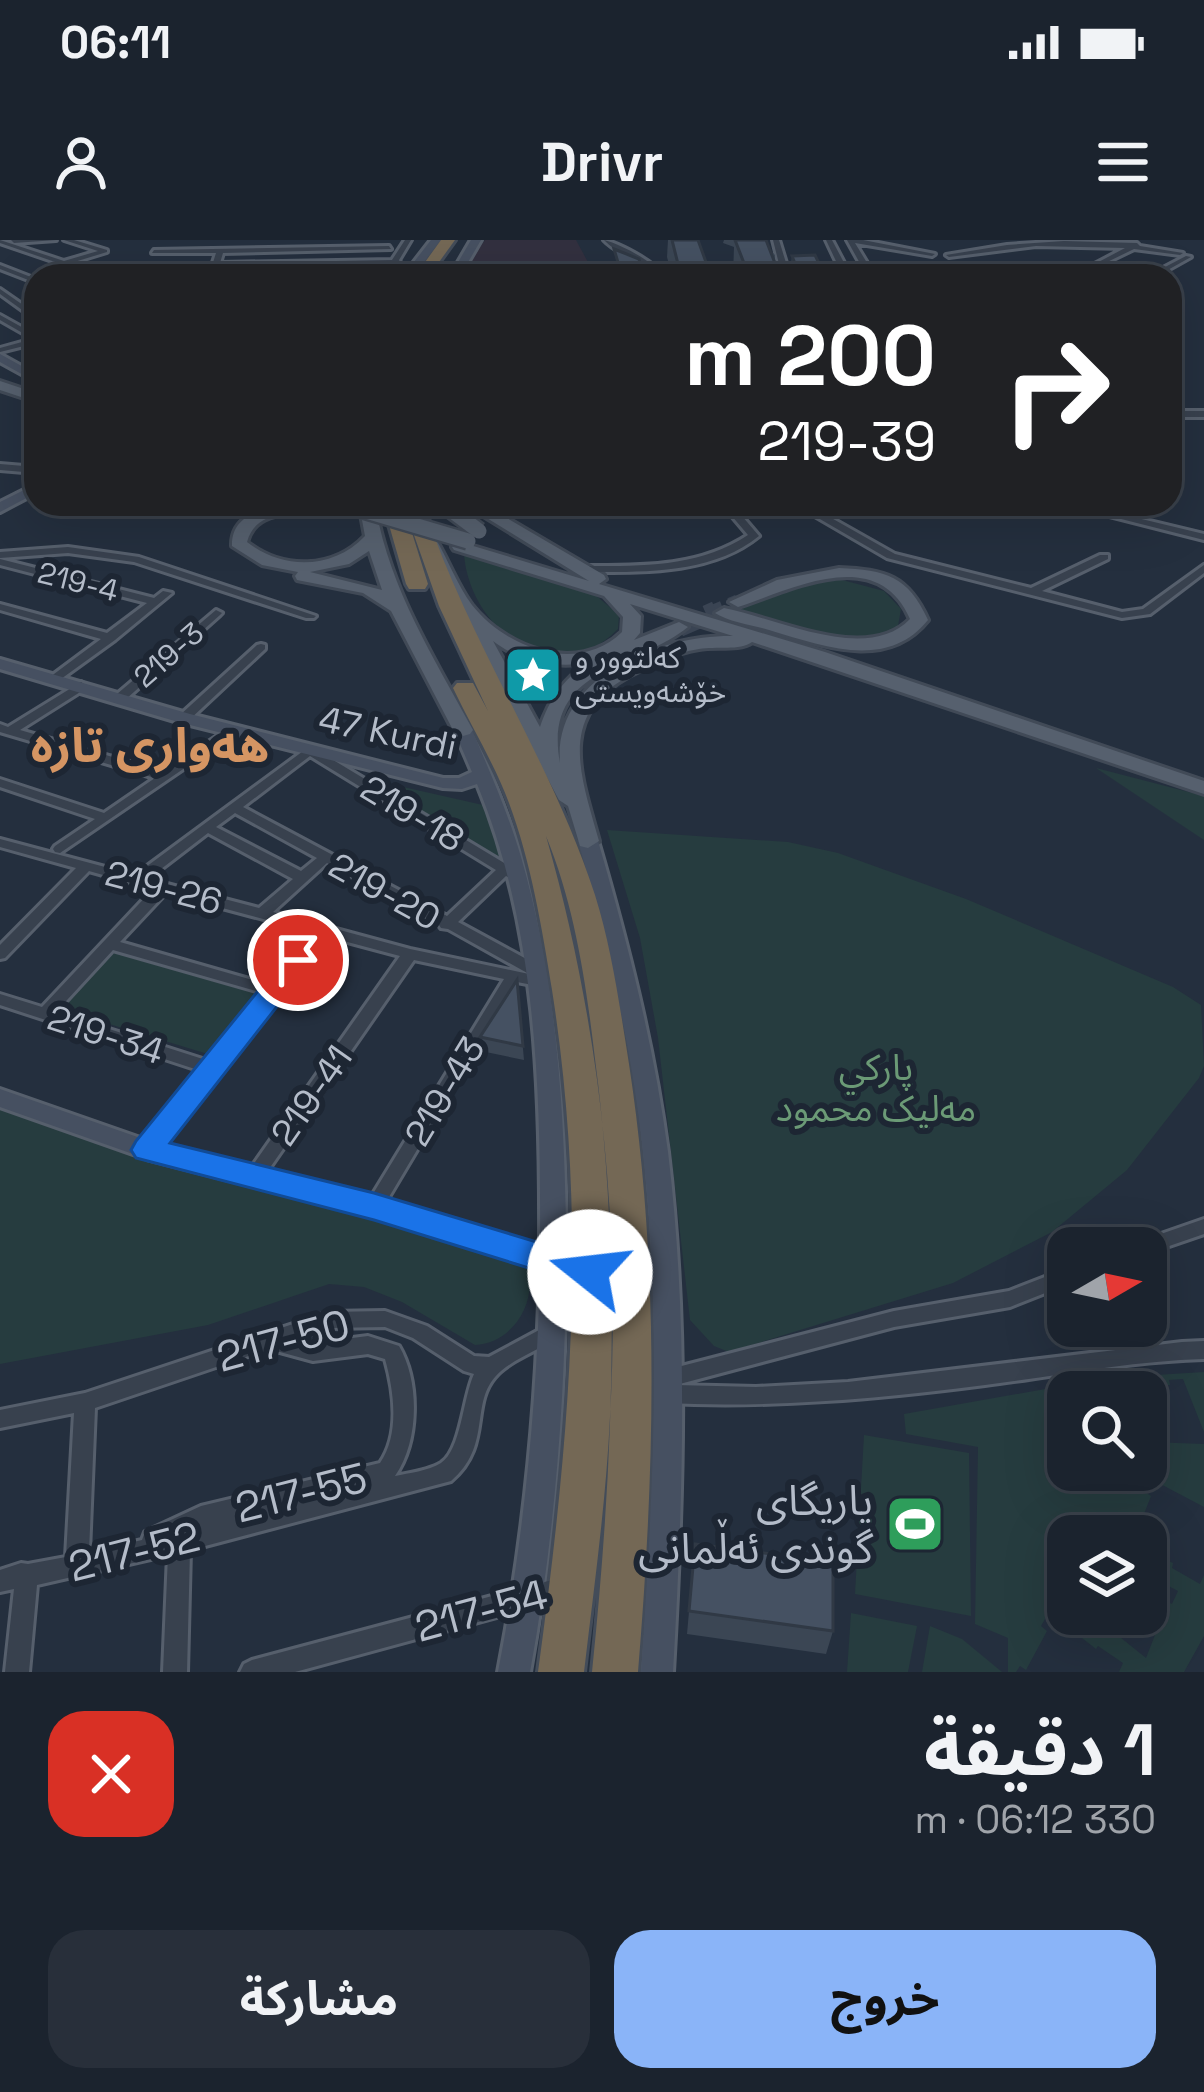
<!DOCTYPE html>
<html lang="ar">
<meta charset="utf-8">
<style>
:root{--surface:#1b232e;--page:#282f3a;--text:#f1f3f6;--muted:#a0a4aa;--line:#39404a;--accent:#8ab4f8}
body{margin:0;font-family:"Space Grotesk","Noto Sans Arabic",sans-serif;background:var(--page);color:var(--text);direction:rtl;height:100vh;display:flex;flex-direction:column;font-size:45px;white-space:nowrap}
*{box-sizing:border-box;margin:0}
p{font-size:39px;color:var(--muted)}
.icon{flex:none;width:66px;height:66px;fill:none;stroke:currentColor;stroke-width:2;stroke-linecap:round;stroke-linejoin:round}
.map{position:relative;height:1432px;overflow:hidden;direction:ltr}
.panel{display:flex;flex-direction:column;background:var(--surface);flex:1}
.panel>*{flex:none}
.hud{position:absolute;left:24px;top:24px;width:1158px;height:252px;border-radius:36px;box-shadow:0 12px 48px #0002,0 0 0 3px var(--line);direction:rtl;background:#202124;color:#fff;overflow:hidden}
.needle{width:78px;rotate:81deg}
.fabs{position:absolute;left:1047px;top:987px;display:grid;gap:24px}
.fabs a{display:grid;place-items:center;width:120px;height:120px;border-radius:24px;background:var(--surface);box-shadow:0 12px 48px #0002,0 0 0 3px var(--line);font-size:60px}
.pin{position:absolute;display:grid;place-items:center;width:102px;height:102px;color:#fff;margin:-51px;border:6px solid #fff;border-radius:50%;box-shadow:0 3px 12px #0007}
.me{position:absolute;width:132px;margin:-66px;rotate:286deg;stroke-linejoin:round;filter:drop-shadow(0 0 9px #0008)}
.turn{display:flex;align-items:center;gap:42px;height:252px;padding:0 48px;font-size:54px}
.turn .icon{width:156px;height:156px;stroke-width:2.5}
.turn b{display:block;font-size:84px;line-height:102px}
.round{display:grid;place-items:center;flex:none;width:126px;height:126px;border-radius:36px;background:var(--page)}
.overview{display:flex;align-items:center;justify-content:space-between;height:204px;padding:0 48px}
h1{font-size:72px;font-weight:700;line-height:90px}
.primary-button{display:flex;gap:24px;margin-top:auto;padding:24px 48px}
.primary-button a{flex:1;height:138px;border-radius:36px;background:var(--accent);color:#111;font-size:48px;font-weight:700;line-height:138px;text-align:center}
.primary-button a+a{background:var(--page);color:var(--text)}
.status{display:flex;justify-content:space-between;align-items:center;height:84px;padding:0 60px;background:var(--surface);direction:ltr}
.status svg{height:33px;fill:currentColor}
header{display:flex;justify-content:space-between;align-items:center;height:156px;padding:0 48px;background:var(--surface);font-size:54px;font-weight:700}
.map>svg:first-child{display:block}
.medical{fill:#32303f}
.green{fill:#263c3f}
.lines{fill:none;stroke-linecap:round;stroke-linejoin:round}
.primary-tunnel-far1{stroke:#3a4453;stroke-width:15;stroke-dasharray:15 8;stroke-linecap:butt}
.primary-tunnel{stroke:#3a4453;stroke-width:20;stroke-dasharray:20 10;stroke-linecap:butt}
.street-casing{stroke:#565f6c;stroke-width:6}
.secondary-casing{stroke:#565f6c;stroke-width:6}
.primary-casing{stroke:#414a57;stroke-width:6}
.highway-casing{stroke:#434c59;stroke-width:6}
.street{fill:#38414e;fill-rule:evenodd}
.secondary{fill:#465061;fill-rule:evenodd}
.primary{fill:#56606e;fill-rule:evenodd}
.highway{fill:#746855;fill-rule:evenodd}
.primary-bridge-casing{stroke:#414a57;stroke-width:20;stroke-linecap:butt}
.primary-bridge{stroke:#56606e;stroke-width:15}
.wall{fill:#3b4654}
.building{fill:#455162;stroke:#303945;stroke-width:3}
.route{fill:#1a73e8;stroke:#114b97;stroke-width:3}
.labels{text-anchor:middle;stroke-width:12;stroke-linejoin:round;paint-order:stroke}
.far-street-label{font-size:30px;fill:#b4bcc9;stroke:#1d2633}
.far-poi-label{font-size:30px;fill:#b4bcc9;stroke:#1d2633;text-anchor:start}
.street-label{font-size:36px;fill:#b4bcc9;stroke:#1d2633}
.park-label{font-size:36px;fill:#6b9a76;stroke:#1d2633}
.near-street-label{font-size:42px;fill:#b4bcc9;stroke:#1d2633}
.near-poi-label{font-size:42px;fill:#b4bcc9;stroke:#1d2633;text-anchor:end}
.district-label{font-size:48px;font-weight:bold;fill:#d59563;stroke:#1d2633}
</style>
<div class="status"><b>06:11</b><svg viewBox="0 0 49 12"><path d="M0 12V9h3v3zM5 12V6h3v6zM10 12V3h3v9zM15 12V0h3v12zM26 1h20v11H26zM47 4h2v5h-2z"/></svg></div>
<header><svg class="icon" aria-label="menu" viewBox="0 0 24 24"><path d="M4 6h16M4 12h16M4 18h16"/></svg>Drivr<svg class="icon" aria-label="person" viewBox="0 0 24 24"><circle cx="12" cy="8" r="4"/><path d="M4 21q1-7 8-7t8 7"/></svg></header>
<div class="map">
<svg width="1204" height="1432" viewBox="0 0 1204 1432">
<rect width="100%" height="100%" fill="#242f3e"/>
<path class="medical" d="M485 0H576L589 24 605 36H459Z"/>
<g class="green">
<path d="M464 315 593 353 619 375 618 389C557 452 471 393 464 315Z"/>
<path d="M827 336 884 351 901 369 898 386C854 417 782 382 735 369L790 342Z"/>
<path d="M1096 528 1204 556V600Z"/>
<path d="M359 537 483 565 502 620Z"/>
<path d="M607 590 788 602 838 613 966 659 1173 747 1201 765 1204 826 1199 838 1127 930 1052 992 953 1043 729 1112 714 1106 690 1080 658 798 640 698Z"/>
<path d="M114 713 258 754 211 815 60 769Z"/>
<path d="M0 858 520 1013C545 1048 519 1103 475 1105L402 1062 364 1047 329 1044 208 1085 0 1124Z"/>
<path d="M1204 1132V1192L1183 1139 1169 1140 1170 1145 1129 1146 1127 1141H1115L1117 1152H1068V1230H1146L1150 1202 1204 1204V1267L1151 1239 1145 1252 1151 1256 1137 1292 1131 1289 1127 1296H1068V1374L1100 1381 1146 1418 1168 1362 1172 1364 1178 1351 1146 1334V1312L1173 1323 1172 1328 1200 1344 1204 1335V1396L1184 1432H1119L1123 1423 1098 1406 1096 1409 1049 1372 1041 1386 1047 1391 1026 1430 1020 1426 1016 1432H1008V1398L975 1384 978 1207 906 1194 904 1174 1107 1138Z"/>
<path d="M864 1195 969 1213 971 1376 855 1354Z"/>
<path d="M851 1373 917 1386 908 1432H847Z"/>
<path d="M930 1386 962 1399 1002 1432H922Z"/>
</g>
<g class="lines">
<path class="primary-tunnel-far1" d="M709 374 738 362"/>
<path class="primary-tunnel" d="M679 387 716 371"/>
<defs>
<g id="street">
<path d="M0 0 64 21 98 11 64 0H74L107 10V12L71 23 91 30 211 29 216 13H152L154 10 389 6 391 9 223 13 220 23 392 20 405 0H411L399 20 400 22 390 36H382L390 24 219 27 214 33 90 34 0 3Z"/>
<path d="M11 0H56L14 3Z"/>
<path d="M604 0C620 4 653 21 664 36H656C642 19 619 16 604 0Z"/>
<path d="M773 0H779L790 36H782Z"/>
<path d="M826 0H832L851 36H843Z"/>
<path d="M847 0H863L935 14 932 16 855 3 875 36H867Z"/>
<path d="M1064 1 1137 3 1140 6 1183 13 1180 15 1134 9 1101 25 1139 36H1126L1091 26 1125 8 1036 6 949 17 946 15 1007 5Z"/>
<path d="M1186 16 1191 17 1157 36H1148Z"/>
<path d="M0 25 36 39V43L0 29Z"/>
<path d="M0 49 36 74V80L0 54Z"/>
<path d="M0 75 36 95V103L0 112V108L33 99 0 80Z"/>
<rect x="1170" y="171" width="34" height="6"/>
<path d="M0 224 36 227V233L0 230Z"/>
<path d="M750 264H762L742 276 759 296C711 335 641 332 582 332L577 329 582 326C640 326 698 328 748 295L731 275Z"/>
<path d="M784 264H799L819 271 895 314 1031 348 1100 315H1108V319L1042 351 1122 372 1143 369 1204 325V333L1150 374 1122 378 887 318 813 275Z"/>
<path d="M1062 264H1079L1204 294V300Z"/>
<path d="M68 307 139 317 316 376 314 378H306L134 322 68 313 0 318V312Z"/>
<path d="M0 319 154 358 163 351 172 353 115 400 54 444 50 443V437L101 399 0 370V364L107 393 147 363 0 325Z"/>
<path d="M216 370 222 373 220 375 125 460H117V454Z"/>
<path d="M261 404 265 405V409L188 481H180V475L257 405Z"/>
<path d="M81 442 87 446 85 449 20 490 164 532 229 488H237L239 491 60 613 55 612 53 609 55 606 95 579 0 547V539L104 573 155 538 0 492V484L8 487Z"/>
<path d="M310 506 521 633 523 636 521 639 516 641 506 636 458 682 541 727 544 731 538 736 546 741 538 746 517 742 380 972 374 974 368 972 365 967 368 962 504 739 414 720 260 942 254 944 248 942 245 937 248 932 400 716 325 696 153 915 147 917 141 915 138 910 141 905 201 831 0 765V754L42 767 153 649 89 631 5 718 0 719V705L76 628 0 607V599L135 635ZM310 516 496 630 447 676 243 567ZM235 573 317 618 301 631 216 587ZM208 593 293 639 259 668 148 639ZM327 623 439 685 441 688 448 689 529 734 410 709 273 672ZM166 653 312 692 270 745 120 702ZM113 710 263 753 209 821 56 772Z"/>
<path d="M1204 979V994L1146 1014V1008H1133L1135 1003Z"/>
<path d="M1068 1028V1044L1010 1067 894 1087 676 1145 756 1147 848 1142 1182 1102 1204 1101V1119C1130 1121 1058 1136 985 1145 878 1159 772 1168 664 1163L657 1160 654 1154 657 1148 664 1145 660 1138 663 1132 670 1129 894 1071 1009 1051Z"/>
<path d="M385 1071 427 1086 474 1116 489 1117 554 1082 561 1085 564 1091 561 1097C542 1108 508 1121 495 1137 470 1166 492 1206 451 1241L190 1310 187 1432H163L168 1315 37 1345 29 1432H5L14 1349 0 1352V1330L21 1323 28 1324 66 1317 74 1173 0 1188V1170L85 1153 329 1072ZM385 1087 413 1098 464 1131 474 1134C463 1158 461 1210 441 1223 428 1231 409 1233 395 1236 419 1202 420 1142 399 1106L368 1096 313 1103 298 1099 329 1088ZM269 1109 313 1121 368 1114 385 1119C394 1151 400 1194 380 1223L201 1266 145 1292 142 1300 89 1312 95 1168Z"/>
<path d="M567 1336 575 1339 578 1347 575 1355 567 1358 295 1432H240L244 1424 252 1420Z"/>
</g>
<g id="secondary">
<path d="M431 0H441L413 36H403Z"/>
<path d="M471 0H481L460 36H450Z"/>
<path d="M0 114 36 134V142L0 122Z"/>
<path d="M36 244V253L0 272V262Z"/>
<path d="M0 419 190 474 443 538H459L472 532 454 490 463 485 472 490C490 532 508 573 521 617 556 737 564 864 566 987 567 1137 557 1284 530 1432H498C524 1298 537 1165 540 1029L374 977 147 919 0 867V849L149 901 374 957 540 1007C541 853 537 688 477 544L462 549 443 548 178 482 0 429Z"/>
<path d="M588 595 598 601C628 704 654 806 668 912 689 1085 683 1259 673 1432H641C653 1259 662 1086 643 913 632 807 607 704 578 601Z"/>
</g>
<g id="primary">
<path d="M0 141 36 153V162L0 150Z"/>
<path d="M285 264 324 265C299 279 257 265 247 302 282 330 333 330 365 296L359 264H375C389 348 433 416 473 490L470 494 463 496 453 490 391 371 363 353 297 340 295 336 298 332 262 325 232 306C231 277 259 269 285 264ZM369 311 382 350 310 332 349 324Z"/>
<path d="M464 264H483L604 335 606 339 599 344 825 412 1204 541V554L752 402C740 411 716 406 699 409 674 413 651 425 629 436 556 476 581 536 599 601L588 608 580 606 568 566 559 560 421 301 435 298C448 319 457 345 472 365 505 407 577 436 622 392L623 377 604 356 454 310 452 307 460 302 589 341ZM630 364 733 396C660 395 553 436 560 523 542 427 636 429 688 387L679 382 634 400 640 393 641 376ZM493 401C520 422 554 428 588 423 563 439 549 460 540 487Z"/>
<path d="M839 328C886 330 908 336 928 380 887 431 823 406 769 390 752 385 729 382 715 373L724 368C777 378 867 424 910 379 877 304 793 349 738 367L729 362 777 340Z"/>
</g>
<g id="highway">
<path d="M441 0H455L429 36H415Z"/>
<path d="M383 264H403L428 344 425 349H409L406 344Z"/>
<path d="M403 264H423C467 400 551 519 595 655 612 709 620 768 629 824 660 1027 655 1228 638 1432H592C613 1227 622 1024 595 819 586 743 575 667 546 596 600 783 621 982 610 1177 606 1262 594 1347 584 1432H538C570 1197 589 986 552 750 542 688 531 622 509 563 494 523 471 486 453 448L457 443H473L488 471 439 366Z"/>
</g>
</defs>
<use href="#street" class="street-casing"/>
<use href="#secondary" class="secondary-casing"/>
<use href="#primary" class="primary-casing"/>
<use href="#highway" class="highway-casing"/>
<use href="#street" class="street"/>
<use href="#secondary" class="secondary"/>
<use href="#primary" class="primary"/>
<use href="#highway" class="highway"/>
<defs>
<g id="primary-bridge">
<path d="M443 264 479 291"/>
<path d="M346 265 468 301"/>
</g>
</defs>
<use href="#primary-bridge" class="primary-bridge-casing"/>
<use href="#primary-bridge" class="primary-bridge"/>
</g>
<g class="wall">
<path d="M668 0H698L711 36H672L667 17Z"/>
<path d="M724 0H766L769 9 775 15V22L780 36H733L734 7 723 3Z"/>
<path d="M792 16 825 36H795L791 25Z"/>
<path d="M517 740 524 820 481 811 480 797Z"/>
<path d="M695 1304 833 1391 826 1414 687 1394Z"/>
</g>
<g class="building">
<path d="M672 0H698L711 36H681Z"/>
<path d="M735 0H766L780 36H749Z"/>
<path d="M614 9 639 19 644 36H622Z"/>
<path d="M815 15 825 36H800L792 16Z"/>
<path d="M517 740 523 806 480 797Z"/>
<path d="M695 1304 833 1322V1391L689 1371Z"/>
</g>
<path class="route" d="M298 711 308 714 312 720 308 727 170 903 374 953 590 1018 602 1022 607 1032 602 1043 590 1047 374 980 136 918 131 910 136 901 288 714Z"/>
<defs>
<symbol id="sight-square" viewBox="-11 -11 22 22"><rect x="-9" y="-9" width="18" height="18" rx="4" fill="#0f9aa8" stroke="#1d2633"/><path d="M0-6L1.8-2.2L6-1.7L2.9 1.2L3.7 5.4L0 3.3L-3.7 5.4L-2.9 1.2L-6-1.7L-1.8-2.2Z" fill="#fff"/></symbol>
<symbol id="stadium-square" viewBox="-11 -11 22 22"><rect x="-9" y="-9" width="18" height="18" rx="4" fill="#2e9e5b" stroke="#1d2633"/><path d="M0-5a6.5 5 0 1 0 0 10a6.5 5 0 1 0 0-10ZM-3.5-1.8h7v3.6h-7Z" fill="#fff"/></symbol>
</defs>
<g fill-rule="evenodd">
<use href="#sight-square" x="500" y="402" width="66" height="66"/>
<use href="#stadium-square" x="882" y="1251" width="66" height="66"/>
</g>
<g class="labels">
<g class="far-street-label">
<text transform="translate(78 342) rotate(14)" y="10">219-4</text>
<text transform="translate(169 415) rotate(-41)" y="10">219-3</text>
</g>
<g class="far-poi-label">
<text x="575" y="428">کەلتوور و<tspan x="575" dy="34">خۆشەویستی</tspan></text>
</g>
<g class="street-label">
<text transform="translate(388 492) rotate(12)" y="13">47 Kurdi</text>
<text transform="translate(413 573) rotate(31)" y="13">219-18</text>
<text transform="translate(164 647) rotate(15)" y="13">219-26</text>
<text transform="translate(385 651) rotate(29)" y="13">219-20</text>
<text transform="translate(106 794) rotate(18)" y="13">219-34</text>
<text transform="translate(444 851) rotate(-59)" y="13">219-43</text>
<text transform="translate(311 855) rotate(-55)" y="13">219-41</text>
</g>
<g class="park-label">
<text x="876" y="840">پارکي<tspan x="876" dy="41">مەليک محمود</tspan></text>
</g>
<g class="near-street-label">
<text transform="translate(283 1100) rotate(-15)" y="15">217-50</text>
<text transform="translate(301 1252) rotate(-14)" y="15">217-55</text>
<text transform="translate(134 1311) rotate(-14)" y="15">217-52</text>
<text transform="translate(481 1370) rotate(-15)" y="15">217-54</text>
</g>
<g class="near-poi-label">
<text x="873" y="1275">یاریگای<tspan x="873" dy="48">گوندی ئەڵمانی</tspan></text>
</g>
<g class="district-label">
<text x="150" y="522">هەواری تازە</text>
</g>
</g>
</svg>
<div class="fabs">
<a><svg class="needle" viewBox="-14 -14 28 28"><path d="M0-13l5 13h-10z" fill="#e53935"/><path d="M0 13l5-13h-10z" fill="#a0a4aa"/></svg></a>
<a><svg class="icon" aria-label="search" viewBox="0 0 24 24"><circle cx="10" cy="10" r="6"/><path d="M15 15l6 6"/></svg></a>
<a><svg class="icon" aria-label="layers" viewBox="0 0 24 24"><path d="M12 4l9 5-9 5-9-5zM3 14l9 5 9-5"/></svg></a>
</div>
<div class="pin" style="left:298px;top:720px;background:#d93025"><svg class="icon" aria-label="arrive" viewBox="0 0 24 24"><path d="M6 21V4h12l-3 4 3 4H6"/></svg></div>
<svg class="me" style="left:590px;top:1032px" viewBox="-20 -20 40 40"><circle r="19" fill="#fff"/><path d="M0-13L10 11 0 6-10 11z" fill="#1a73e8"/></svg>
<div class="hud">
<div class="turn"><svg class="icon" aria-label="right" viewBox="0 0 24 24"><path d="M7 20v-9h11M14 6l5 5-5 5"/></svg><div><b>200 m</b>219-39</div></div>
</div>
</div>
<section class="panel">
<div class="overview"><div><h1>1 دقيقة</h1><p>330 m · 06:12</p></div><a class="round" style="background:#d93025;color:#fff"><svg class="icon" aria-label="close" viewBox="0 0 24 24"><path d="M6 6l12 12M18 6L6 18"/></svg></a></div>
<div class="primary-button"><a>خروج</a><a>مشاركة</a></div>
</section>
